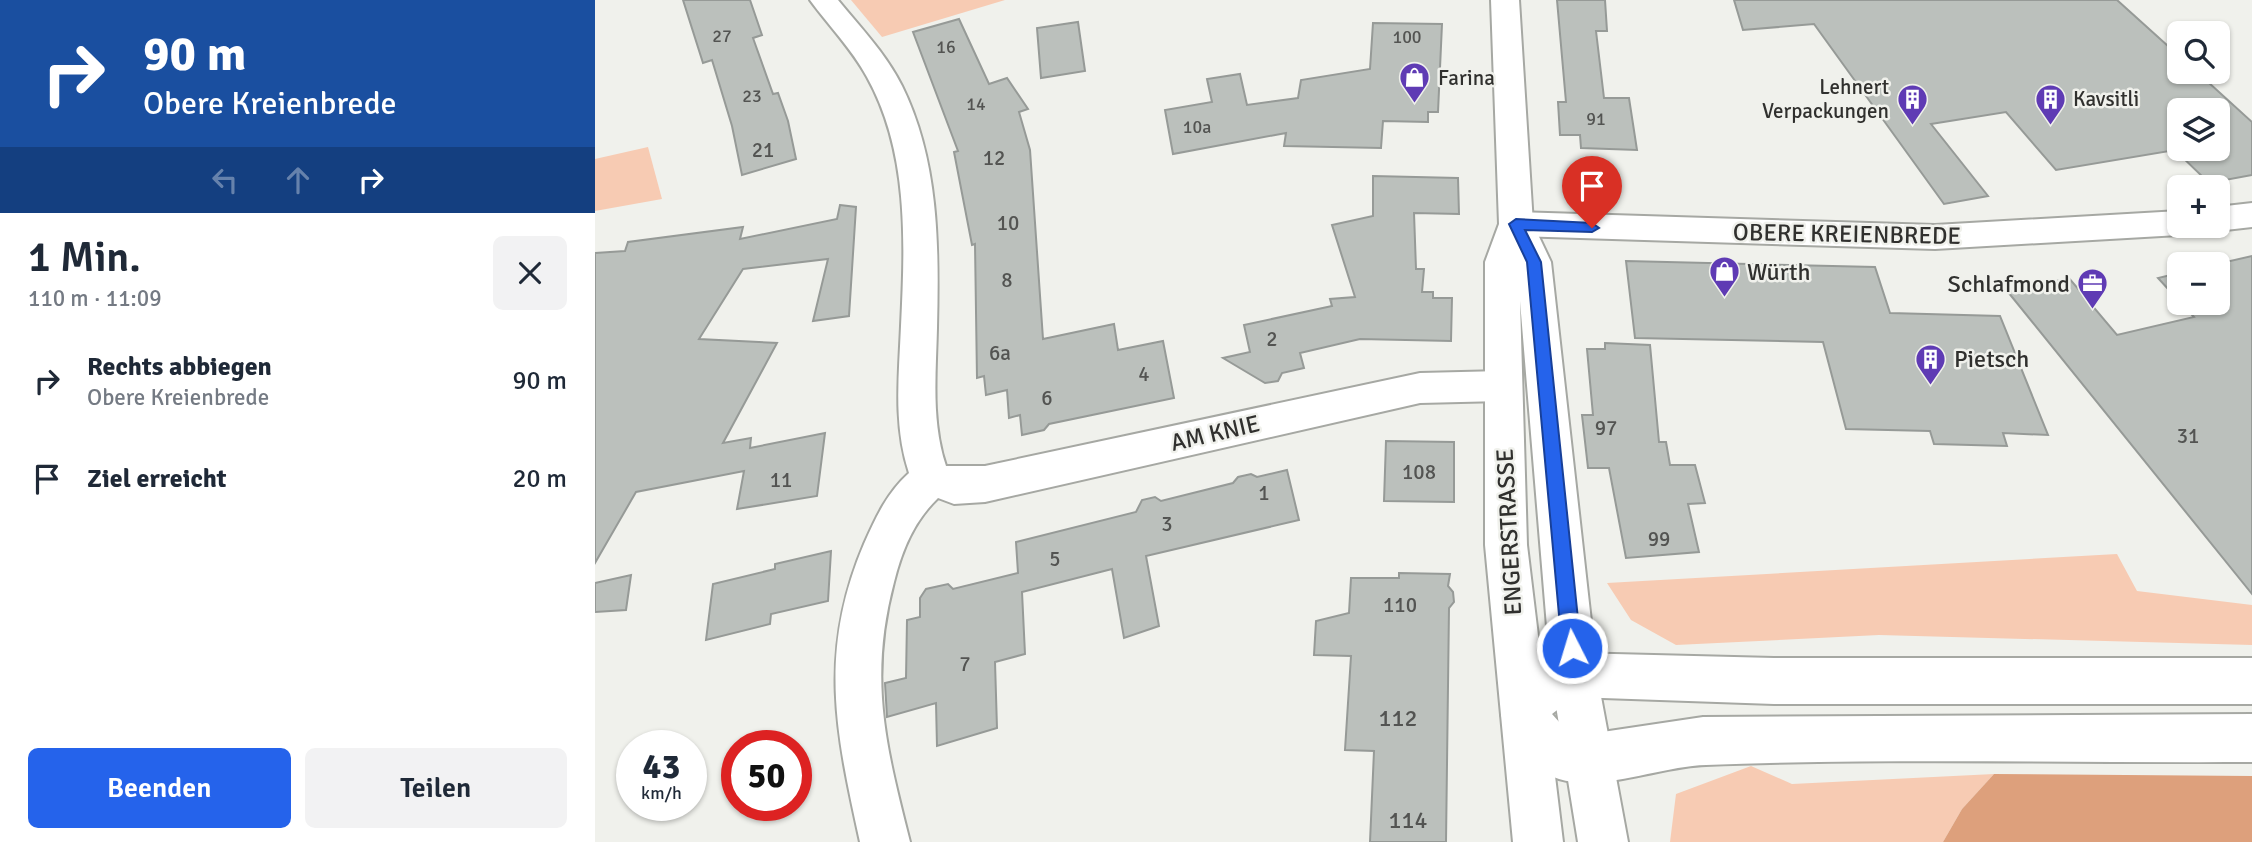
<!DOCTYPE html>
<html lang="de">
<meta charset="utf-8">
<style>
:root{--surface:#fff;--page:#f2f2f3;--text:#1f2937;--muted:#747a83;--accent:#2563eb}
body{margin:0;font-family:Signika,sans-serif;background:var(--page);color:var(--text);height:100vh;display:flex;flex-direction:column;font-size:26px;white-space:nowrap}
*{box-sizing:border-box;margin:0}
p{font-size:23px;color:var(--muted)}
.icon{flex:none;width:38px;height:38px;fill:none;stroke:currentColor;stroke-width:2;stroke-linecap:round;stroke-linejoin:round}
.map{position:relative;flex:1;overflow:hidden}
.side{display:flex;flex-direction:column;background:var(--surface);width:595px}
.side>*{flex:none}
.top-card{background:#1a4fa0;color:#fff;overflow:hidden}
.buttons{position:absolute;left:1572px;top:21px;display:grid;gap:14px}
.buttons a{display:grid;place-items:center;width:63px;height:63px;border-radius:10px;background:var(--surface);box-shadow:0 2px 5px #0004;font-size:35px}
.speed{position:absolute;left:21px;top:730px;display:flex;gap:14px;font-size:35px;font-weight:700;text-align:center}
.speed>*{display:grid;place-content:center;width:91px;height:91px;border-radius:50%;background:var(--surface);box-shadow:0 2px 5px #0004;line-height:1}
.speed small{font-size:18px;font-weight:400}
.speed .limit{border:10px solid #d22;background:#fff;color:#111}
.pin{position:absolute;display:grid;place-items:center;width:60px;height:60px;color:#fff;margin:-72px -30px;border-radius:50% 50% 50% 0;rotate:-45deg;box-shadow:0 0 7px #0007}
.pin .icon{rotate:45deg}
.me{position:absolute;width:77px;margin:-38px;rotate:355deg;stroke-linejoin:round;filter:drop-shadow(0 0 5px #0008)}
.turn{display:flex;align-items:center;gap:24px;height:147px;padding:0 28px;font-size:32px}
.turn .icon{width:91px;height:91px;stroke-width:2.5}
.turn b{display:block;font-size:49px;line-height:60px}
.lanes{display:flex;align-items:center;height:66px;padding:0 28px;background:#0003;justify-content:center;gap:35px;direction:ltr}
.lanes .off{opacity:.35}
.round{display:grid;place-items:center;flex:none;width:74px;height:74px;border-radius:10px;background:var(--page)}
.overview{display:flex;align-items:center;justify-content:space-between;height:119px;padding:0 28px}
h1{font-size:42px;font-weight:600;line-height:52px}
.action{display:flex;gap:14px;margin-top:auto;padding:14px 28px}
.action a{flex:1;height:80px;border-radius:10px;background:var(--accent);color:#fff;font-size:28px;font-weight:600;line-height:80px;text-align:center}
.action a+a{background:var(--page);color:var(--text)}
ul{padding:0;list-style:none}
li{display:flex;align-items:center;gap:21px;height:98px;padding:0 28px}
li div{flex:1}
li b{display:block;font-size:26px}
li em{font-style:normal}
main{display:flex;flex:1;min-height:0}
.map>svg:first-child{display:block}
.green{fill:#f7cbb3}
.forest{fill:#dda07c}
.building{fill:#bbc0bc;stroke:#969a97;stroke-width:2;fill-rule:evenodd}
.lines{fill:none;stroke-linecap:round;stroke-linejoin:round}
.minor-casing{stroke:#a6a8a3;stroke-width:4}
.major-casing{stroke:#a6a8a3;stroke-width:4}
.highway-casing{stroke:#a6a8a3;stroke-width:4}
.minor{fill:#fff;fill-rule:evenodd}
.major{fill:#fff;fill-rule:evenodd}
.highway{fill:#fff;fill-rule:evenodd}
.route{fill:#2563eb;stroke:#184099;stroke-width:2}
.labels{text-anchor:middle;stroke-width:5;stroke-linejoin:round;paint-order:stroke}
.far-number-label{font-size:18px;fill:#535452}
.far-poi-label{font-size:21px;fill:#30302e;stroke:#f0f1ec;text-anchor:start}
.number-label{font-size:21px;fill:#535452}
.street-label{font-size:24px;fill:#30302e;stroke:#f0f1ec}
.poi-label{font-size:24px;fill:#30302e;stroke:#f0f1ec;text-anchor:start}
.near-number-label{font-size:24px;fill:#535452}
</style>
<main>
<section class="side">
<div class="top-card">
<div class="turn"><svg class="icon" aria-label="right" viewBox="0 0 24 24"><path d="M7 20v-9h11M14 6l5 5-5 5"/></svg><div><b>90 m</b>Obere Kreienbrede</div></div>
<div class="lanes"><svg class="icon off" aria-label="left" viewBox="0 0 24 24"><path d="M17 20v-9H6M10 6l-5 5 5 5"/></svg><svg class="icon off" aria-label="ahead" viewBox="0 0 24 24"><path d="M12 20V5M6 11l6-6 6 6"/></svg><svg class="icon" aria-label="right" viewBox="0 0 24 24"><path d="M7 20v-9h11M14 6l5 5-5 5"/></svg></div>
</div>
<div class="overview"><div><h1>1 Min.</h1><p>110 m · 11:09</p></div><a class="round"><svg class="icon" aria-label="close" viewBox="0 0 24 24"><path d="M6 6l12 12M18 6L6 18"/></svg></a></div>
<ul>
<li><svg class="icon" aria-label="right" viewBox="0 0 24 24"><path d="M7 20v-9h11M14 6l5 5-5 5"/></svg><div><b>Rechts abbiegen</b><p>Obere Kreienbrede</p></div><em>90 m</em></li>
<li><svg class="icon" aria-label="arrive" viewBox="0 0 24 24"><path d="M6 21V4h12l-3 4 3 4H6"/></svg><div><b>Ziel erreicht</b></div><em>20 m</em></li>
</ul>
<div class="action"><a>Beenden</a><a>Teilen</a></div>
</section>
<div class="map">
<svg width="1657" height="842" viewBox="0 0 1657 842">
<rect width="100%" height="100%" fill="#f0f1ec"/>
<g class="green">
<path d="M256 0H410L287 37Z"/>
<path d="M53 147 67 199 0 211V159Z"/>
<path d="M1522 554 1542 591 1657 605V645L1284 635 1081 645 1036 620 1012 583Z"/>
<path d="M1156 766 1197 784 1399 774 1367 809 1348 842H1075L1081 794Z"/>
</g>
<path class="forest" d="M1399 774 1657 776V842H1348L1367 809Z"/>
<g class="building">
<path d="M88 0H155L167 35 158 38 178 94 183 93 193 121 201 159 147 175 137 126 117 60 108 63Z"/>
<path d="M962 0H1010L1012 31H1001L1009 98H1034L1042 150 986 148 985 135H965L963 102H971Z"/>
<path d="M1139 0H1522L1584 56V72H1602L1657 122V175L1614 183 1580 150 1461 170 1411 112 1336 124 1393 196 1349 204 1219 24 1148 30ZM1584 110H1622V149H1584Z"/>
<path d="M364 19 394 84 412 78 433 109 424 112 435 150 448 339 519 324 523 350 568 341 579 398 454 424 449 430 427 435 425 415 414 418 412 390 391 395 389 376 382 378 380 244 377 245 359 152 363 151 318 32Z"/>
<path d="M483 22 490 71 446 78 442 28Z"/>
<path d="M778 23 847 24 843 112H833V122L788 121 786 148 689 146 691 133 578 154 570 110 617 102 612 79 645 74 652 105 703 98 706 80 775 69Z"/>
<path d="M778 176 863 178 864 214 819 213 821 269H829L827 292H838V298H857L856 341 765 339 705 353 709 368 687 373 683 381 670 383 628 358 655 352 649 325 737 306 735 299 760 297 737 225 778 216Z"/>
<path d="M245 205 261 207 254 316 218 321 233 259 148 269 104 339 182 343 128 443 156 438 155 448 230 433 222 496 142 509 149 471 41 492 0 563V253L30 251 33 242 148 227 145 239 242 219Z"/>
<path d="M1657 256V594L1413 292 1474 278 1522 335 1599 317 1586 303H1622V264Z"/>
<path d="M1031 261 1280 267 1295 313 1405 316 1453 435 1408 433 1412 446 1339 444 1335 431 1251 429 1228 342 1040 338Z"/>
<path d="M1584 273V301L1563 278Z"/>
<path d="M1010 343 1055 345 1064 442H1071L1075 465H1100L1110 503 1093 504 1104 552 1031 558 1014 468H993L987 415H998L992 349H1010Z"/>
<path d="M791 441 859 442V502L789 501Z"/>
<path d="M692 470 704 520 551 556 564 626 529 638 517 569 427 592 430 654 400 662 402 728 342 746 341 703 292 717 290 683 311 678 312 620 325 617V598L331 589 353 584 358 589 423 573 421 542 541 512 547 500 560 497 566 501 638 483 643 477 656 474 662 477Z"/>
<path d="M236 551 233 601 176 614 175 624 111 640 118 584 180 569V564Z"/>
<path d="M804 573 855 574 853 586 858 592 859 602 854 608 851 842H775L779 751 750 750 756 656 719 655 721 621 754 613 756 578H804Z"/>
<path d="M36 575 31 610 0 612V583Z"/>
</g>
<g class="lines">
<defs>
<g id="minor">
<path d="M215 0H243C266 28 291 54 307 86 344 161 344 246 342 328 341 373 336 422 351 466H390L825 373 907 371 920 375 926 386 920 397 907 401 825 403 390 502 359 504 343 498C319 521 307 550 299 582 273 680 291 747 315 842H265C241 733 223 652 269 544 281 517 292 493 314 473 298 425 304 375 306 326 310 242 314 152 272 77 257 49 234 26 215 0Z"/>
<path d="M1657 203V227L1622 231 1609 226H1622V207Z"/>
<path d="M1584 211V226H1599L1596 231 1584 235 1340 249 921 236 909 232 904 224 909 216 921 212 1340 225Z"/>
</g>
<path id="major" d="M896 0H924L938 224 956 262 1002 675 1033 842H983L956 675 925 301 932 545 968 842H918L890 545V262L904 224Z"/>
<path id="highway" d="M979 653 1179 658H1657V704H1179L979 697 957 714 974 733 994 734 1108 717 1657 714V762C1475 763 1293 758 1111 765 1067 766 1007 792 964 779 935 770 917 742 906 715 921 679 942 662 979 653Z"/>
</defs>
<use href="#minor" class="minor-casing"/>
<use href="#major" class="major-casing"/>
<use href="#highway" class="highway-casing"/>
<use href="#minor" class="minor"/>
<use href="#major" class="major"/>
<use href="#highway" class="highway"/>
</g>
<path class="route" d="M921 219 997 223 1004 228 997 232 930 230 946 262 986 648 983 654 977 657 970 654 967 648 932 262 914 224Z"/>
<defs>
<symbol id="shop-pin" viewBox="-11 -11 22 30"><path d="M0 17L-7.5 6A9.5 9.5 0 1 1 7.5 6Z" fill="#5f3bb4" stroke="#f0f1ec"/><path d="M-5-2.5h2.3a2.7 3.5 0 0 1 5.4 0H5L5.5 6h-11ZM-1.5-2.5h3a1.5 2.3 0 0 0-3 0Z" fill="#fff"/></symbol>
<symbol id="building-pin" viewBox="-11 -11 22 30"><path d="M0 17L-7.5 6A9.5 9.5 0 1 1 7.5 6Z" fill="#5f3bb4" stroke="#f0f1ec"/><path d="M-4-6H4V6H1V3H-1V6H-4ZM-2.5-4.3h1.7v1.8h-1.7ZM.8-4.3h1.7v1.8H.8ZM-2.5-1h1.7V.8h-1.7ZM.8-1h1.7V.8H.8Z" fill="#fff"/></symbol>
<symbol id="office-pin" viewBox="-11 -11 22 30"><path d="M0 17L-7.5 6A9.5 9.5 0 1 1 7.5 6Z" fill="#5f3bb4" stroke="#f0f1ec"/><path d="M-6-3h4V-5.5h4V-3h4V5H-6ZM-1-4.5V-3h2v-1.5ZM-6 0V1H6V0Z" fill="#fff"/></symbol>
</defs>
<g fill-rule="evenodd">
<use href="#shop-pin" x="802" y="60" width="35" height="47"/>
<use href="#building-pin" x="1300" y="82" width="35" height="47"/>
<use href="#building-pin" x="1438" y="82" width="35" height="47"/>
<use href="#shop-pin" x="1112" y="254" width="35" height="47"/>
<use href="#office-pin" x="1480" y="266" width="35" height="47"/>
<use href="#building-pin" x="1318" y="342" width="35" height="47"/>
</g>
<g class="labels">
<g class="far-number-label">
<text x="127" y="42">27</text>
<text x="812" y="43">100</text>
<text x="351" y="53">16</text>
<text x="157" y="102">23</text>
<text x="381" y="110">14</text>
<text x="1001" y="125">91</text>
<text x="602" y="133">10a</text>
</g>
<g class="far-poi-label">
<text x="843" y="85">Farina</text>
<text x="1294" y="94" text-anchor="end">Lehnert<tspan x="1294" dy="24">Verpackungen</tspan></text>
<text x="1478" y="106">Kavsitli</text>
</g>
<g class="number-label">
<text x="168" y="157">21</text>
<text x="399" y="165">12</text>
<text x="413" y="230">10</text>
<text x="412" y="287">8</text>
<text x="677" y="346">2</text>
<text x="405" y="360">6a</text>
<text x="549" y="381">4</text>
<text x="452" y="405">6</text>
<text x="1011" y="435">97</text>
<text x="1593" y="443">31</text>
<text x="824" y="479">108</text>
<text x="186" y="487">11</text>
<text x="669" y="500">1</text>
<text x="572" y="531">3</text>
<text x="1064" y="546">99</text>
<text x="460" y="566">5</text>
<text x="805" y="612">110</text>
<text x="370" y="671">7</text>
</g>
<g class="street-label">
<text transform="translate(1252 234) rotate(1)" y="8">OBERE KREIENBREDE</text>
<text transform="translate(620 433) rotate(-13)" y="8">AM KNIE</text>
<text transform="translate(914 532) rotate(-93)" y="8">ENGERSTRASSE</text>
</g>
<g class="poi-label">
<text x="1152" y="280">Würth</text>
<text x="1475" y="292" text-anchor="end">Schlafmond</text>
<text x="1359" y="367">Pietsch</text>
</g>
<g class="near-number-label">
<text x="803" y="726">112</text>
<text x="813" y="828">114</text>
</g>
</g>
</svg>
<div class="buttons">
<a><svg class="icon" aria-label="search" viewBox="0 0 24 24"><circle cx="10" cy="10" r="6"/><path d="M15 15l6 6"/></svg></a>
<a><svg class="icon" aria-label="layers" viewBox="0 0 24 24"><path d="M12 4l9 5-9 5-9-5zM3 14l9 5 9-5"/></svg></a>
<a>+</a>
<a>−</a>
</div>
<div class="speed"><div>43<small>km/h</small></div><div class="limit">50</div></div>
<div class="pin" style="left:997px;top:228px;background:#d93025"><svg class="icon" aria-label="arrive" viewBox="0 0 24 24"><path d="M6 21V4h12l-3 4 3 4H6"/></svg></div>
<svg class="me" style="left:977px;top:648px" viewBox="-20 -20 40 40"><circle r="17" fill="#2563eb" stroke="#fff" stroke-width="3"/><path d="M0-11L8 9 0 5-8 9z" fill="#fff"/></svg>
</div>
</main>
